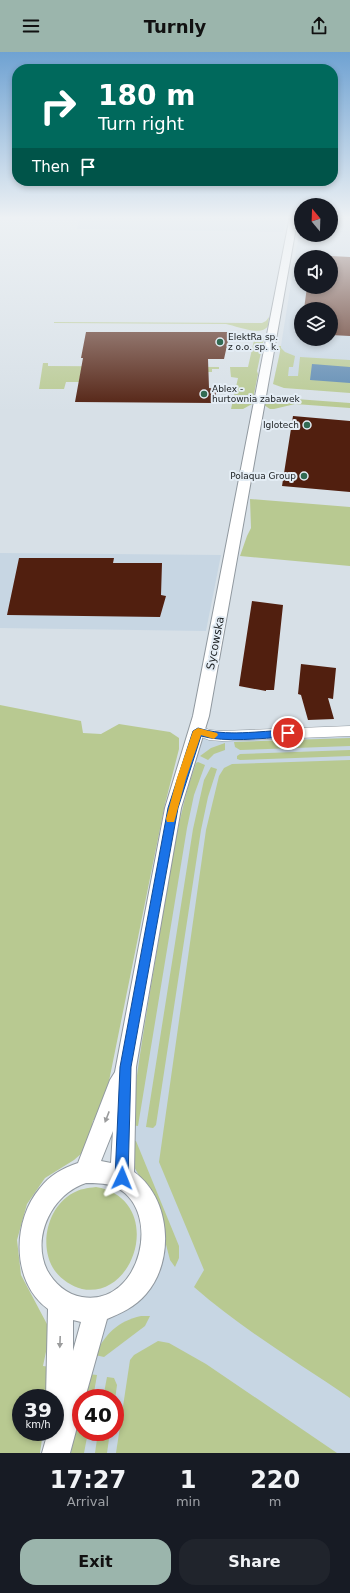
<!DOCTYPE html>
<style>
:root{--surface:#171b24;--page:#20242c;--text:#f1f3f6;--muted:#9ea1a6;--accent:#9bb5ac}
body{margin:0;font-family:"DejaVu Sans",sans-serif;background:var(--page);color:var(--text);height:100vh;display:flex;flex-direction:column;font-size:15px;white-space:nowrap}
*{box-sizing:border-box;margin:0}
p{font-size:13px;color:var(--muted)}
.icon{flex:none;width:22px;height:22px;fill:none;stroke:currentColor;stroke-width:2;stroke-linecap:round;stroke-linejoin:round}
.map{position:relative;height:1401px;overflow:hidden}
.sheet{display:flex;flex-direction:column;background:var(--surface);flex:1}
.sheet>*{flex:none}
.top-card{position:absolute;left:12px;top:12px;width:326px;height:122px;border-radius:16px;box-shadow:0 2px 6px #0003;background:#00695c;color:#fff;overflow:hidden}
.needle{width:26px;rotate:341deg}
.controls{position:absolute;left:294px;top:146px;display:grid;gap:8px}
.controls a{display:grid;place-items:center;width:44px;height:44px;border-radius:50%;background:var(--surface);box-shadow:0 2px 6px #0003;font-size:20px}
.speed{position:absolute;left:12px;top:1337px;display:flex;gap:8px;font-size:20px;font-weight:700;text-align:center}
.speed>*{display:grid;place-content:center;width:52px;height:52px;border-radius:50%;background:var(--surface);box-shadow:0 2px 6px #0003;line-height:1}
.speed small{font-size:10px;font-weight:400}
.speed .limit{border:6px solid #d22;background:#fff;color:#111}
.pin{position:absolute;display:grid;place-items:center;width:34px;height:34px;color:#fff;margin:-17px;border:2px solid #fff;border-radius:50%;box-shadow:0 1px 4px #0007}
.me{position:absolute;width:44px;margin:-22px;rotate:2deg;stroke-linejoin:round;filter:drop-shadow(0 0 3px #0008)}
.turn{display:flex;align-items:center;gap:14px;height:84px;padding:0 20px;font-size:18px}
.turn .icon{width:52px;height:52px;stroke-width:2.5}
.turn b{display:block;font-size:28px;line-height:34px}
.then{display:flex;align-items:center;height:38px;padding:0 20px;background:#0003;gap:8px;font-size:15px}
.eta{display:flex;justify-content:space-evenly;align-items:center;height:68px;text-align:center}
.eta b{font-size:24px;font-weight:800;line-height:28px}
.primary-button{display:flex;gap:8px;margin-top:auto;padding:8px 20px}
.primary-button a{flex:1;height:46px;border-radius:16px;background:var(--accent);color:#111;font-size:16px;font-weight:800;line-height:46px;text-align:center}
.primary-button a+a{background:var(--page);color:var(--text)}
header{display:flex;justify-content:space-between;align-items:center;height:52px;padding:0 20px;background:var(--accent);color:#111;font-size:18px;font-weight:800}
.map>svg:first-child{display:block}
.built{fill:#c7d6e3;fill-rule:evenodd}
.green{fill:#b8c991}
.water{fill:#5a87b0}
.building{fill:#511f0f}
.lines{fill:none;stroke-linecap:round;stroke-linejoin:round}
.minor-casing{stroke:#90989f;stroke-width:1}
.tertiary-casing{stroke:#90989f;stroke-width:2}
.minor{fill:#fff;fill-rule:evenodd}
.tertiary{fill:#fff;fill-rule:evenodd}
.oneway{fill:#9b9c9d}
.route{fill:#1a73e8;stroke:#114b97}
.slow{fill:#f59e0b}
.poi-dot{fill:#326a52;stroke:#e4edf5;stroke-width:1.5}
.labels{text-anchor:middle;stroke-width:4;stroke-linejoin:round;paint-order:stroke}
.far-poi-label{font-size:9px;fill:#202426;stroke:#e4edf5;text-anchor:start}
.street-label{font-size:11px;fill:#202426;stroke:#e4edf5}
</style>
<header><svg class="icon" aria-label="menu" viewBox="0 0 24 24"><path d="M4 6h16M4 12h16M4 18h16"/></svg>Turnly<svg class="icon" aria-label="share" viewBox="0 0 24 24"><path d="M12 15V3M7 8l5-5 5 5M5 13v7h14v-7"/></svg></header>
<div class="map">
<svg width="350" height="1401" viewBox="0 0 350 1401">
<rect width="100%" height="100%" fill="#d7e0e7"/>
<g class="built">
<path d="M80 164H287L283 180 77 177Z"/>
<path d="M331 164H350V340L302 337 275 322 279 306 301 169V183H331ZM301 205H331V235H301ZM301 257H331V287H301Z"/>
<path d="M0 501 221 503 206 579 0 576Z"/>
<path d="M198 679H350V1401H56L97 1258 152 1201 133 1134 126 1015 169 773ZM81 1346H115V1380H81Z"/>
</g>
<g class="green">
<path d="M269 265 268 274C261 285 237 274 226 272L54 271V270L262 271 266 269Z"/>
<path d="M245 283 258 284 264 286 257 319 258 322 252 352 243 357H231L238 326 231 325 230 315H248L255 284Z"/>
<path d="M279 294H281V296L285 300 295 304 293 315H289L288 324H298L300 305 350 308V341L284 336 273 332 280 300Z"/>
<path d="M43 311H48V314L219 315V317H212V320L81 319 79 330H66L64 337H39Z"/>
<path d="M281 344 296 347 350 351V356L295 352 274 357H270L264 353C266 345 274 344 281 344Z"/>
<path d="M250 447 350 455V514L240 504 247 484 251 476Z"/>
<path d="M0 653 81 669 83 681 101 682 119 672 170 680 179 686V697L165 752 109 1029 97 1068H93L89 1095 74 1108 45 1126 27 1152 17 1188 21 1223 48 1274 52 1296 47 1295 43 1314 51 1315 47 1346H21V1380H43L40 1401H0Z"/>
<path d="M350 686V694L240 698 235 695 234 690Z"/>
<path d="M225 691V698L214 702 208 708 200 704 211 696Z"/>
<path d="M350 698V704L240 708 237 707V704L240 702Z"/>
<path d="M350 708V1346C297 1310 242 1277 194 1235L204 1218 159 1110 206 778 219 724 224 716 232 712Z"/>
<path d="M198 710 205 713 194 743 187 776 138 1074 131 1073C138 1004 151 937 162 868 171 816 178 761 196 711Z"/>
<path d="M211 715 217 717 208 745 201 778 156 1073 153 1076 146 1075 193 777 204 728Z"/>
<path d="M130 1088 136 1089 179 1194V1206L175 1215 170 1208 163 1181 141 1127 133 1113Z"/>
<path d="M96 1135C165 1147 137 1248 82 1237 71 1234 62 1228 55 1219 38 1195 47 1155 73 1141 80 1137 87 1136 96 1135Z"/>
<path d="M141 1264H150L145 1274 104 1305 95 1303C105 1282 118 1269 141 1264Z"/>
<path d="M158 1289 169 1291 206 1312 337 1401H116L130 1308 134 1303Z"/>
<path d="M88 1322 97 1323 93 1346H82Z"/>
<path d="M107 1325 114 1326 117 1333 115 1348V1346H103Z"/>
<path d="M81 1349V1380H88L84 1401H71Z"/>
<path d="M98 1380H110L107 1401H95Z"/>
</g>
<path class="water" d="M312 312 350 315V331L310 328Z"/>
<g class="building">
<path d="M331 204 350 205V284L331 283V257H304L307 235H331Z"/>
<path d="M86 280H230L224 307H208L209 336 217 337 214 351 75 350 83 306H81Z"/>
<path d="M293 364 350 369V440L282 434Z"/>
<path d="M19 506H114L113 511H162L161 543 166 544 160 565 7 563Z"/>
<path d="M252 549 283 553 274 638H266V639L239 634Z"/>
<path d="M301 612 336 616 333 647 328 646 334 667 308 668 301 643 298 642Z"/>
</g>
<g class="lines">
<defs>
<path id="minor" d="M198 674 210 678 222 679 350 674V684L222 689 209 688 194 682 192 679 194 676Z"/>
<path id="tertiary" d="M290 164H298L209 664 181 756 136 1015 134 1120C171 1146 175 1209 146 1242 135 1255 121 1261 107 1267L85 1346H81V1360L70 1401H42L48 1380H55V1346H46L48 1257C11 1230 12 1169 40 1136 50 1123 63 1116 78 1111L110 1028 115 1020 165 756 193 664ZM113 1079 111 1111 101 1109ZM86 1131C95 1131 105 1131 113 1134 164 1154 142 1255 82 1245 67 1243 54 1231 47 1218 31 1185 52 1142 86 1131ZM73 1268 81 1270 73 1299Z"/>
</defs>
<use href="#minor" class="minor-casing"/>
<use href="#tertiary" class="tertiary-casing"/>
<use href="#minor" class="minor"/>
<use href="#tertiary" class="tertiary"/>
</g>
<defs><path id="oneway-solid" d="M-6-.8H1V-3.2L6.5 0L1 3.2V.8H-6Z"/></defs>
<g class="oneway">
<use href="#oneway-solid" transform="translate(107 1065) rotate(111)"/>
<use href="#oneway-solid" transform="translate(60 1290) rotate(92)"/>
</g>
<linearGradient id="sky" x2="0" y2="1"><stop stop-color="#6fa2d2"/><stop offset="0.46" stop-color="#edf1f4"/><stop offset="1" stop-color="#edf1f4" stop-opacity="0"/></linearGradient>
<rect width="350" height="360" fill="url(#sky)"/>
<path class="route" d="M198 676C226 685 259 679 288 678L292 681 288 685C261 686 226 691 201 684L178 756 131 1015 128 1126 126 1130 122 1132 117 1130 115 1126 120 1015 168 756 193 679Z"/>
<path class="slow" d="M198 676 217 681 218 683 214 687 201 683 186 726 175 767 174 770H167L166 767 177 726 193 679Z"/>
<g class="poi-dot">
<circle cx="220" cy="290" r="4"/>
<circle cx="204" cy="342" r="4"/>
<circle cx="307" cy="373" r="4"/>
<circle cx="304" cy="424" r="4"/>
</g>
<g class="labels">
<g class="far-poi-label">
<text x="228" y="288">ElektRa sp.<tspan x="228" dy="10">z o.o. sp. k.</tspan></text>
<text x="212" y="340">Ablex -<tspan x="212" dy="10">hurtownia zabawek</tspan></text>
<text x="299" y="376" text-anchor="end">Iglotech</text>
<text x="296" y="427" text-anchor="end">Polaqua Group</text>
</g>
<g class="street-label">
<text transform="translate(215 591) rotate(-79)" y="4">Sycowska</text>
</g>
</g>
</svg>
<div class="controls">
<a><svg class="needle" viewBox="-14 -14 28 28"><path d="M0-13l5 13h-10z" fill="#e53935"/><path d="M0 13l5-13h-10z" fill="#9ea1a6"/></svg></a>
<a><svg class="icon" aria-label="sound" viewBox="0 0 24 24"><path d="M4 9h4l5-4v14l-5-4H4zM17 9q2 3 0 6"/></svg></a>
<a><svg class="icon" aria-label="layers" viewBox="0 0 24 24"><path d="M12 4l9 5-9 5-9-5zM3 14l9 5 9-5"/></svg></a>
</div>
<div class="speed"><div>39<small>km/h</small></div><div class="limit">40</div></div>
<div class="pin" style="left:288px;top:681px;background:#d93025"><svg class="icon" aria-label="arrive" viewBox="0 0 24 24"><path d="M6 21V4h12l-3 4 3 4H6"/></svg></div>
<svg class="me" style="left:122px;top:1126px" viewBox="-20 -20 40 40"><path d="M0-17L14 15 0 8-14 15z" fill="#1a73e8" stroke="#fff" stroke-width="4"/></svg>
<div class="top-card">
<div class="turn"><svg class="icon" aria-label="right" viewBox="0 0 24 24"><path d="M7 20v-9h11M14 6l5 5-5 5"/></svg><div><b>180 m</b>Turn right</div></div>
<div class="then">Then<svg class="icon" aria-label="arrive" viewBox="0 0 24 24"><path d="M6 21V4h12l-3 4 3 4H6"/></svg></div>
</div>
</div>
<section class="sheet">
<div class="eta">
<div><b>17:27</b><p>Arrival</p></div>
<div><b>1</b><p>min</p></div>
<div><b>220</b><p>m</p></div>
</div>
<div class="primary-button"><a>Exit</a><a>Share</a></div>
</section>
